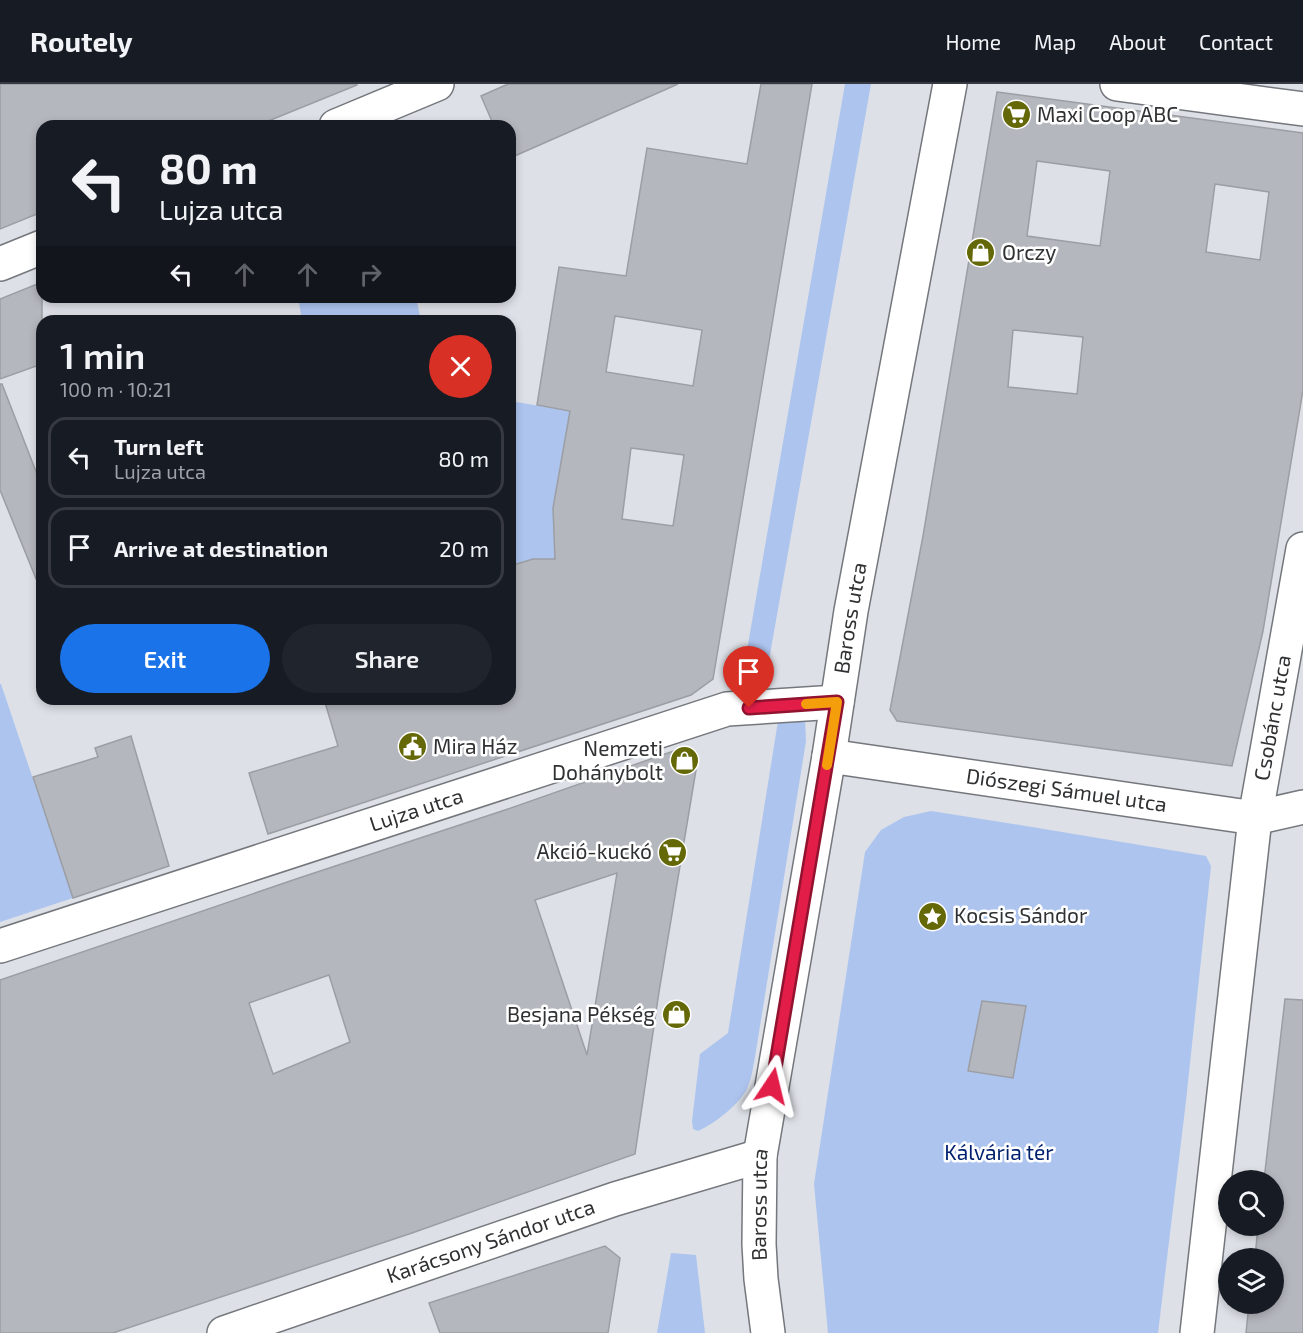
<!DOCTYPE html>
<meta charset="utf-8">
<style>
:root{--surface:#171b24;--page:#20242c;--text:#f1f3f6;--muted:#9ea1a6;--line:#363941;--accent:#1a73e8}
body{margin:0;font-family:"Exo 2",sans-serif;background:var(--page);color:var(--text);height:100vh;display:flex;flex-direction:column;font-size:22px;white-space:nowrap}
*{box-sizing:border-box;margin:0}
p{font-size:20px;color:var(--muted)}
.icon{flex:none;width:33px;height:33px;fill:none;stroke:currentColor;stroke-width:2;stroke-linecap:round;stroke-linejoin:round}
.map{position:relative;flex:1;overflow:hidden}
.side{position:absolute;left:36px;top:231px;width:480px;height:390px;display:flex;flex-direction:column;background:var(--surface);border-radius:18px;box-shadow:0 3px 9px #0003}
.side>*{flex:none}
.hud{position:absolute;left:36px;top:36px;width:480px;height:183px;border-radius:18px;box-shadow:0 3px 9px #0003;background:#171b24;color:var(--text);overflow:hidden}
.controls{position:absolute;left:1218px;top:1086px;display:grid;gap:12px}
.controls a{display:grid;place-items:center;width:66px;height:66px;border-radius:50%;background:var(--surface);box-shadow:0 3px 9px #0003;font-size:30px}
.pin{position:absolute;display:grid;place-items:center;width:51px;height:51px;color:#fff;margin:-62px -26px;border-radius:50% 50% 50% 0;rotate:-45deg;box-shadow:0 0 6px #0007}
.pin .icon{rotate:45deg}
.me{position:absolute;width:66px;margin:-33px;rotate:10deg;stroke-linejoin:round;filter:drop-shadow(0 0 4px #0008)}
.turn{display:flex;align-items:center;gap:21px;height:126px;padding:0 24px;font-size:27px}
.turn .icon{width:78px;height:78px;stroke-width:2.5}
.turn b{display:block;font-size:42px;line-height:51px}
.lanes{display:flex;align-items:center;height:57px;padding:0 24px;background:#0003;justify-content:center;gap:30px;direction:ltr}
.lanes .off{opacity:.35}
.round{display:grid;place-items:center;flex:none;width:63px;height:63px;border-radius:32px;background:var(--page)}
.overview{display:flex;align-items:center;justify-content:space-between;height:102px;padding:0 24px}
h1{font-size:36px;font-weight:600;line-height:45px}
.button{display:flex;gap:12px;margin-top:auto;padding:12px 24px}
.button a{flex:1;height:69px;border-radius:36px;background:var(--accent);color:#fff;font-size:24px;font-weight:600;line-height:69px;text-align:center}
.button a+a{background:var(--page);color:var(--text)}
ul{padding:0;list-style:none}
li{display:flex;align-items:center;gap:18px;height:81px;margin:0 12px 9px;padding:0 12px;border:3px solid var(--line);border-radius:18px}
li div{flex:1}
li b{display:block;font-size:22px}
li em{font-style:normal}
header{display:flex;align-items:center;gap:36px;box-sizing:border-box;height:84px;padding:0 30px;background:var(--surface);border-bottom:2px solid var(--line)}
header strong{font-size:28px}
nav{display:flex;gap:33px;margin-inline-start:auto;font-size:21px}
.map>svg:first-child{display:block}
.green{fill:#adc4ef}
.building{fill:#b4b7bd;stroke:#9b9ea3;stroke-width:1.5;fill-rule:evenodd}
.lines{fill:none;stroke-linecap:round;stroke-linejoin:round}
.street-casing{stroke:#74777c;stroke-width:36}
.secondary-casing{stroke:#74777c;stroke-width:36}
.street{stroke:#fff;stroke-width:33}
.secondary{stroke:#fff;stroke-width:33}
.route-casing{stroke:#92132f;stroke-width:15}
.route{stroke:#e11d48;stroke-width:10}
.slow{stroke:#f59e0b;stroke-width:10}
.labels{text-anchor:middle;stroke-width:5;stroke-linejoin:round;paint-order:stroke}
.poi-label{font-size:21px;fill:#303133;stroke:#fff;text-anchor:start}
.street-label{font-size:21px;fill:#303133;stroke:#fff}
.park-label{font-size:21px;fill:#001f6d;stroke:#fff}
</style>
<header>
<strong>Routely</strong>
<nav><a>Home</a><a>Map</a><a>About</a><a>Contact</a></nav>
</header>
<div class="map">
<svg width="1303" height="1249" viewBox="0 0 1303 1249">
<rect width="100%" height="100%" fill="#dde0e6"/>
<g class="green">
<path d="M845 0H871L766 593 742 595Z"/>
<path d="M298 213H416L421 237H302Z"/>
<path d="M510 317 570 327 553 424 555 475H533L510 482Z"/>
<path d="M0 600H1L73 814 0 838Z"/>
<path d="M805 635 806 657 755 973C753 983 752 993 748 1002 742 1019 714 1040 698 1047L693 1045 692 1037 700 970 728 949 778 637Z"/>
<path d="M931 727 1020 741 1206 772 1211 782 1186 1017 1158 1249H828L814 1100 865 768 881 746 904 733Z"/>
<path d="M671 1169 696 1171 705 1249H657Z"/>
</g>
<g class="building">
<path d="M0 0H357V1L256 42H42V128L0 145Z"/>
<path d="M508 0H678L510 74V42H494L481 12Z"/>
<path d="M761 0H812L713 595 691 611 268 750 249 689 338 662 324 615H510V482L533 475H555L553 424 570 327 537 321 559 183 626 192 647 64 747 80ZM615 232 702 246 693 302 606 288ZM631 364 684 371 673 442 622 435Z"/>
<path d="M997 8 1303 49V306L1263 547 1232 682 897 637 890 626 923 452ZM1037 77 1110 87 1100 162 1027 152ZM1215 100 1269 108 1260 176 1206 168ZM1013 246 1083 253 1077 310 1008 303Z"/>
<path d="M42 198V280L0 295V215Z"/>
<path d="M0 300H2L42 403V507H41L0 406Z"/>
<path d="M131 652 169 782 73 814 33 693 98 673 95 664Z"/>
<path d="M682 664 697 680 659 908 635 1070 412 1149 113 1249H0V896L299 794 505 726ZM617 789 587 971 535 816ZM329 891 350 958 273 990 249 919Z"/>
<path d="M1285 915 1303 916V1249H1246L1249 1220H1274V1174H1255L1258 1142H1274V1096H1264Z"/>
<path d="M982 917 1026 922 1013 994 968 987Z"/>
<path d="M605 1162 620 1174 608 1249H440L429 1219Z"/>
</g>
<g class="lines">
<defs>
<g id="street">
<path d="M1117 0 1303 25"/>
<path d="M336 42 437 0"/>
<path d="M0 180 42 163"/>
<path id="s1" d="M829 672 1255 734 1303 723"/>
<path id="s2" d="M0 862 727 625 837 618"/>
<path id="s3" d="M224 1249 615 1115 760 1072"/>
<path id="s4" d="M1197 1249 1255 734 1303 465"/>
</g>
<g id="secondary">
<path id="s5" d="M768 1249 761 1195 759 1160 760 1072 829 672 851 527 950 0"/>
</g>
</defs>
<use href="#street" class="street-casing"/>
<use href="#secondary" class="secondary-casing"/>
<use href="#street" class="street"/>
<use href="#secondary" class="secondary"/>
</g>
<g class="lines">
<defs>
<path id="route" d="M749 624 837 618 772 1002"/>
</defs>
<use href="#route" class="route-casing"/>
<use href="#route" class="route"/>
<path class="slow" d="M806 620 837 618 827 681"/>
</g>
<defs>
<symbol id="supermarket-disc" viewBox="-11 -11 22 22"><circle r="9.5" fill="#646807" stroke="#fff"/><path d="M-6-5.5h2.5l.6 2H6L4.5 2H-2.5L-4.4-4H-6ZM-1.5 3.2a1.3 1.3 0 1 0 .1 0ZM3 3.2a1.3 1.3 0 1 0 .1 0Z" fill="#fff"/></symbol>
<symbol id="shop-disc" viewBox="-11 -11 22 22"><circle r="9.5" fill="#646807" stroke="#fff"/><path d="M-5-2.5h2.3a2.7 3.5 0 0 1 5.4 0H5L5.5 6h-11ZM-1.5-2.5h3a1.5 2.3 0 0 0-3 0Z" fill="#fff"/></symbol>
<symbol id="civic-disc" viewBox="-11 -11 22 22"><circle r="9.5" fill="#646807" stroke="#fff"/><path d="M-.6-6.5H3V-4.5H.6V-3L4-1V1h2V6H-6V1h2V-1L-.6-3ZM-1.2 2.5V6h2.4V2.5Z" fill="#fff"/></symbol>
<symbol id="sight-disc" viewBox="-11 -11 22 22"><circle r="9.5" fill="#646807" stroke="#fff"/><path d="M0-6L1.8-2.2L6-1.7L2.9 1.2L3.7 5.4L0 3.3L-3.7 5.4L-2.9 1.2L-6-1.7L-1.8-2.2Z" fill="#fff"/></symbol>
</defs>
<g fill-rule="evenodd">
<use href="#supermarket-disc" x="1000" y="14" width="33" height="33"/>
<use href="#shop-disc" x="964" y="152" width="33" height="33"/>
<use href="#civic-disc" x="396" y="646" width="33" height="33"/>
<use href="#shop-disc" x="668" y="660" width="33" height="33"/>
<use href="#supermarket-disc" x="656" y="752" width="33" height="33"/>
<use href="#sight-disc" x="916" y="816" width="33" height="33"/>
<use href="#shop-disc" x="660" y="914" width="33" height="33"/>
</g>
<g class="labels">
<g class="poi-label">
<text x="1037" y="38">Maxi Coop ABC</text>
<text x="1002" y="176">Orczy</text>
<text x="433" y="670">Mira Ház</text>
<text x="663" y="672" text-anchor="end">Nemzeti<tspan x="663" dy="24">Dohánybolt</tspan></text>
<text x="652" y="775" text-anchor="end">Akció-kuckó</text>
<text x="954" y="839">Kocsis Sándor</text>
<text x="655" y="938" text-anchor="end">Besjana Pékség</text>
</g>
<g class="street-label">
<text dy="7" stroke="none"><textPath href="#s5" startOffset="723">Baross utca</textPath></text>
<text dy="7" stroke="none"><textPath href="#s4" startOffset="620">Csobánc utca</textPath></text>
<text dy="7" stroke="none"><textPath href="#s1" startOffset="240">Diószegi Sámuel utca</textPath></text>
<text dy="7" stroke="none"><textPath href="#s2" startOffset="438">Lujza utca</textPath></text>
<text dy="7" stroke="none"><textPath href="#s5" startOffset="129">Baross utca</textPath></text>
<text dy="7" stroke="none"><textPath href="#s3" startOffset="282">Karácsony Sándor utca</textPath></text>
</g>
<g class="park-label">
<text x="999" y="1076">Kálvária tér</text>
</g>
</g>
</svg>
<div class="controls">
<a><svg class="icon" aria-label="search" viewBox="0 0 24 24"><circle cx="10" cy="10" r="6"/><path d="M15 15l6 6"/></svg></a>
<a><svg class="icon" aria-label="layers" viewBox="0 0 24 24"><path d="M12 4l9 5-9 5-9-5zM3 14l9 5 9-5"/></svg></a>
</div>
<div class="pin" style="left:749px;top:624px;background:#d93025"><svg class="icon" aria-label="arrive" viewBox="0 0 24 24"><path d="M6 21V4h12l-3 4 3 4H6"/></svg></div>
<svg class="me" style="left:772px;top:1002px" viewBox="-20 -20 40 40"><path d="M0-17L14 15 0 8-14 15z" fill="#e11d48" stroke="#fff" stroke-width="4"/></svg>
<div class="hud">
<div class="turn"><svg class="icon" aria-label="left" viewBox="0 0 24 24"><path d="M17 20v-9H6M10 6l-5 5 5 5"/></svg><div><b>80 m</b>Lujza utca</div></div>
<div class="lanes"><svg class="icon" aria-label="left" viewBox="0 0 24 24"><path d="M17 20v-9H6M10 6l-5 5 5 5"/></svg><svg class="icon off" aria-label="ahead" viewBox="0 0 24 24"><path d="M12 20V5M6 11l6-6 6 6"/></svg><svg class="icon off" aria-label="ahead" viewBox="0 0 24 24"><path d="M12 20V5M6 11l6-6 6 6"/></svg><svg class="icon off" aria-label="right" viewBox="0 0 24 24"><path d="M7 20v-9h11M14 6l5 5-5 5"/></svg></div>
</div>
<section class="side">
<div class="overview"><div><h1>1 min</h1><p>100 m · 10:21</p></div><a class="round" style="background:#d93025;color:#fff"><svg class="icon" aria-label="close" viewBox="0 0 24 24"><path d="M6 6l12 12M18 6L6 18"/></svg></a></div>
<ul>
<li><svg class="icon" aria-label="left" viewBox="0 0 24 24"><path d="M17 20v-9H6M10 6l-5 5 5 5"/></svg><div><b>Turn left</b><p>Lujza utca</p></div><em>80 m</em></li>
<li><svg class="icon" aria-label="arrive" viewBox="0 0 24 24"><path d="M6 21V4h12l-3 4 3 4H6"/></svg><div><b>Arrive at destination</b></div><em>20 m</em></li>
</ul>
<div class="button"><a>Exit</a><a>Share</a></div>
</section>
</div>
